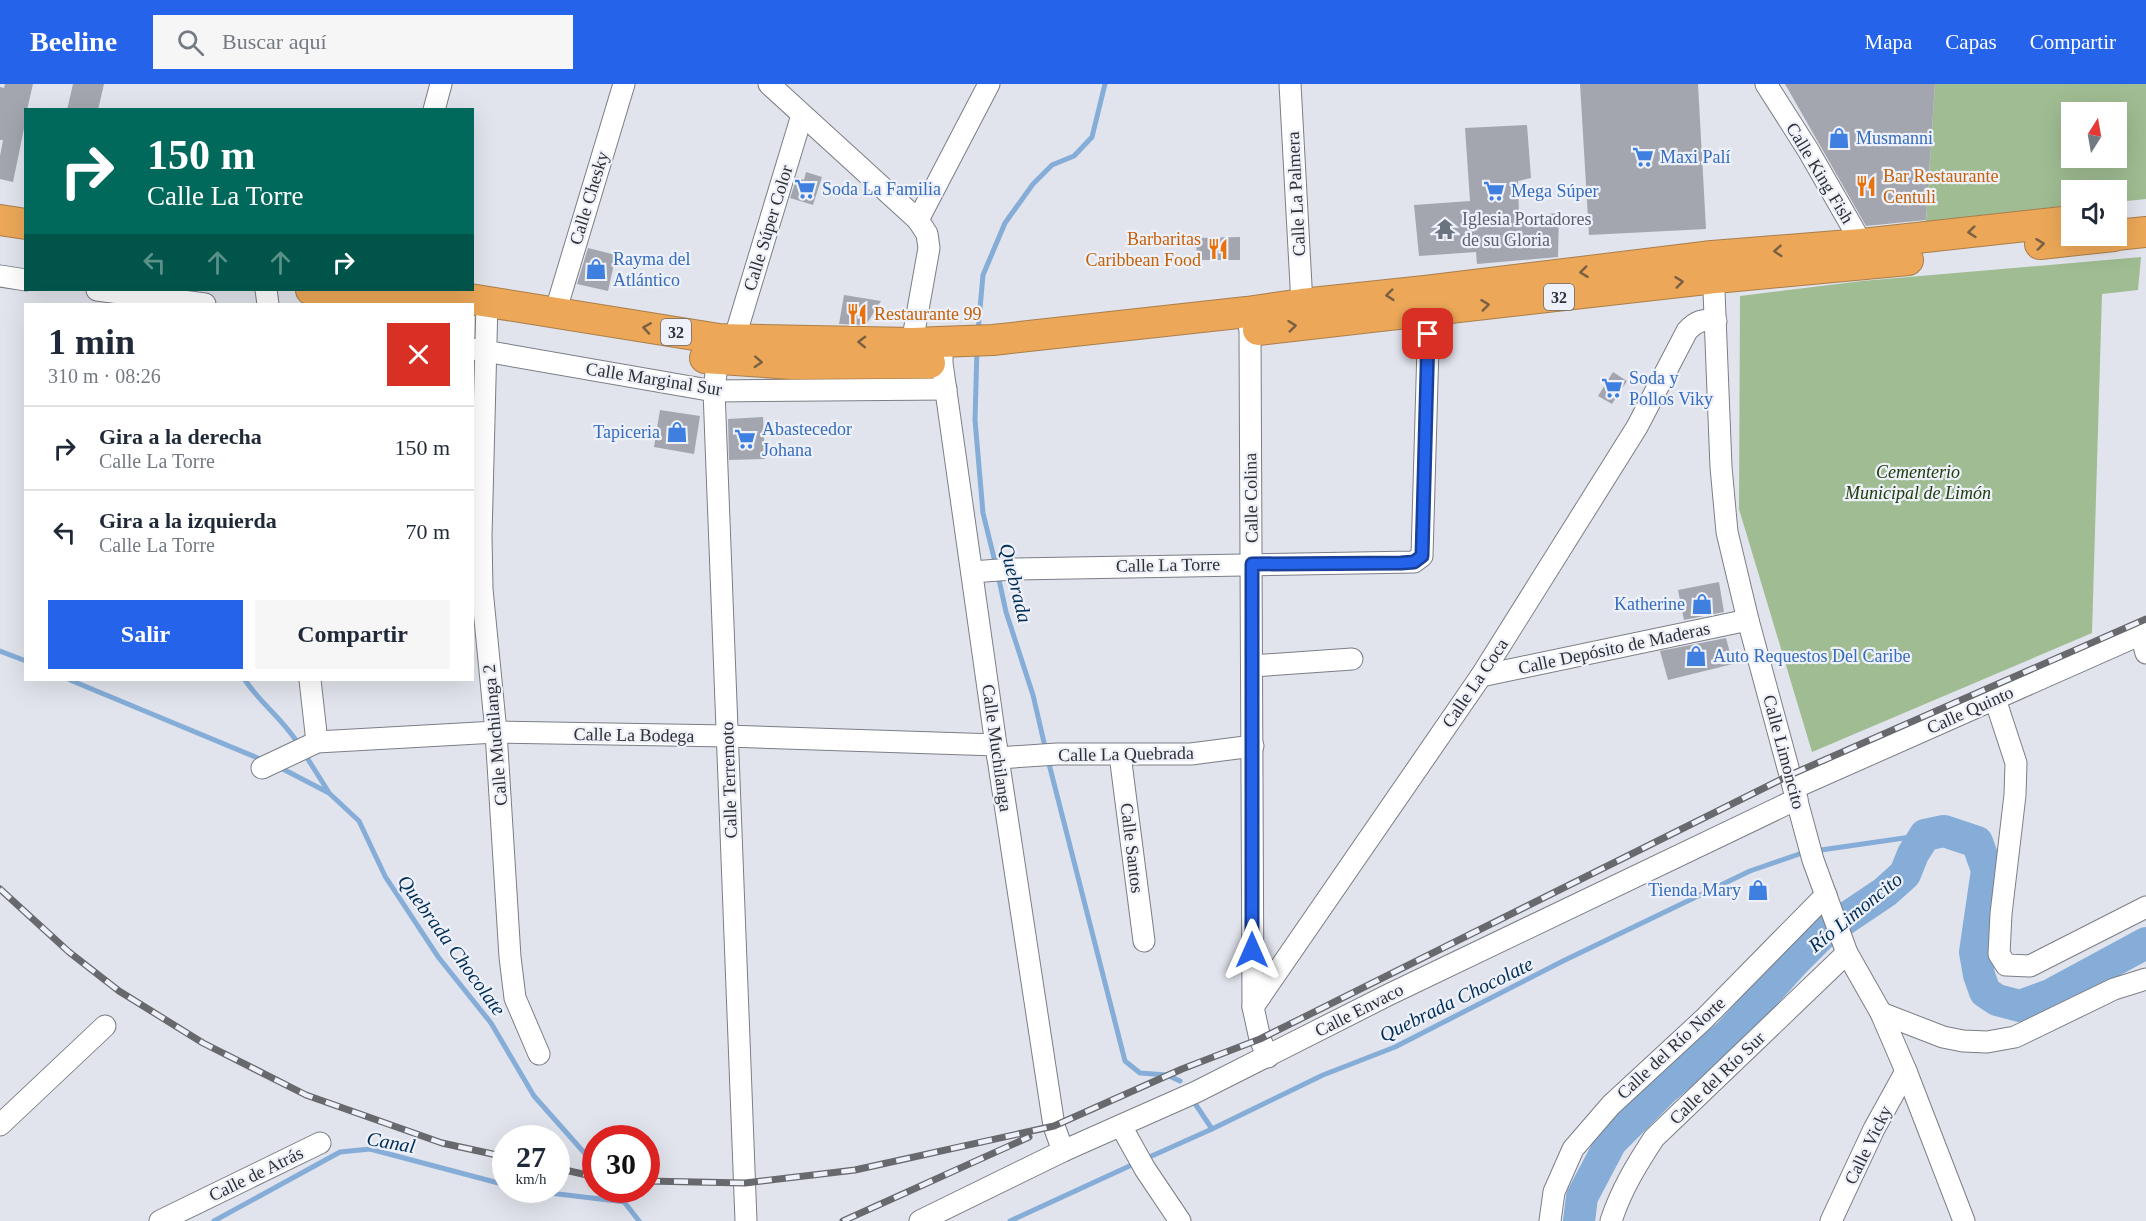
<!DOCTYPE html>
<html lang="es">
<meta charset="utf-8">
<style>
:root{--surface:#fff;--page:#f6f6f7;--text:#1f2937;--muted:#747a83;--line:#e0e1e3;--accent:#2563eb}
body{margin:0;font-family:"Times New Roman",serif;background:var(--page);color:var(--text);height:100vh;display:flex;flex-direction:column;font-size:22px;white-space:nowrap}
*{box-sizing:border-box;margin:0}
p{font-size:20px;color:var(--muted)}
.icon{flex:none;width:33px;height:33px;fill:none;stroke:currentColor;stroke-width:2;stroke-linecap:round;stroke-linejoin:round}
.map{position:relative;flex:1;overflow:hidden}
.panel{position:absolute;left:24px;top:219px;width:450px;height:378px;display:flex;flex-direction:column;background:var(--surface);border-radius:0px;box-shadow:0 6px 24px #0002}
.panel>*{flex:none}
.guide{position:absolute;left:24px;top:24px;width:450px;height:183px;border-radius:0px;box-shadow:0 6px 24px #0002;background:#00695c;color:#fff;overflow:hidden}
.needle{width:39px;rotate:11deg}
.buttons{position:absolute;left:2061px;top:18px;display:grid;gap:12px}
.buttons a{display:grid;place-items:center;width:66px;height:66px;border-radius:0px;background:var(--surface);box-shadow:0 6px 24px #0002;font-size:30px}
.speed{position:absolute;left:492px;top:1041px;display:flex;gap:12px;font-size:30px;font-weight:700;text-align:center}
.speed>*{display:grid;place-content:center;width:78px;height:78px;border-radius:50%;background:var(--surface);box-shadow:0 6px 24px #0002;line-height:1}
.speed small{font-size:15px;font-weight:400}
.speed .limit{border:9px solid #d22;background:#fff;color:#111}
.pin{position:absolute;display:grid;place-items:center;width:51px;height:51px;color:#fff;margin:-26px;border-radius:12px;box-shadow:0 3px 9px #0006}
.me{position:absolute;width:66px;margin:-33px;rotate:0deg;stroke-linejoin:round;filter:drop-shadow(0 0 4px #0008)}
.turn{display:flex;align-items:center;gap:21px;height:126px;padding:0 24px;font-size:27px}
.turn .icon{width:78px;height:78px;stroke-width:2.5}
.turn b{display:block;font-size:42px;line-height:51px}
.lanes{display:flex;align-items:center;height:57px;padding:0 24px;background:#0003;justify-content:center;gap:30px;direction:ltr}
.lanes .off{opacity:.35}
.round{display:grid;place-items:center;flex:none;width:63px;height:63px;border-radius:0px;background:var(--page)}
.summary{display:flex;align-items:center;justify-content:space-between;height:102px;padding:0 24px}
h1{font-size:36px;font-weight:800;line-height:45px}
.primary-button{display:flex;gap:12px;margin-top:auto;padding:12px 24px}
.primary-button a{flex:1;height:69px;border-radius:0px;background:var(--accent);color:#fff;font-size:24px;font-weight:800;line-height:69px;text-align:center}
.primary-button a+a{background:var(--page);color:var(--text)}
ul{padding:0;list-style:none}
li{display:flex;align-items:center;gap:18px;height:84px;padding:0 24px;border-top:2px solid var(--line)}
li div{flex:1}
li b{display:block;font-size:22px}
li em{font-style:normal}
header{display:flex;align-items:center;gap:36px;box-sizing:border-box;height:84px;padding:0 30px;background:var(--accent);color:#fff}
header strong{font-size:28px}
nav{display:flex;gap:33px;margin-inline-start:auto;font-size:21px}
.search{width:420px;height:54px;background:var(--page);display:flex;align-items:center;gap:15px;box-sizing:border-box;padding:0 21px;border-radius:0px;color:var(--muted);font-size:22px}
.map>svg:first-child{display:block}
.green{fill:#9fbc92;fill-rule:evenodd}
.lines{fill:none;stroke-linecap:round;stroke-linejoin:round}
.stream{stroke:#85add8;stroke-width:5}
.river{stroke:#85add8;stroke-width:32}
.building{fill:#a3a6ae}
.minor-casing{stroke:#7b7e86;stroke-width:23}
.highway-casing{stroke:#aa7e4b;stroke-width:32}
.minor{stroke:#fff;stroke-width:21}
.highway{stroke:#eca858;stroke-width:30}
.rail-casing{stroke:#67696d;stroke-width:7}
.rail{stroke:#eef1fa;stroke-width:4.5;stroke-dasharray:14;stroke-linecap:butt}
.oneway{stroke:#7a6042}
.route-casing{stroke:#184099;stroke-width:15}
.route{stroke:#2563eb;stroke-width:10}
.labels{text-anchor:middle;stroke-width:4.5;stroke-linejoin:round;paint-order:stroke}
.shield{fill:#eef1fa;stroke:#686a6f;stroke-width:1.5}
.shield-label{font-size:16px;font-weight:bold;fill:#2e3033}
.shop-label{font-size:18px;fill:#366cbe;stroke:#eef1fa;text-anchor:start}
.street-label{font-size:18px;fill:#2e3033;stroke:#eef1fa}
.food-label{font-size:18px;fill:#c56008;stroke:#eef1fa;text-anchor:start}
.worship-label{font-size:18px;fill:#5b616d;stroke:#eef1fa;text-anchor:start}
.park-label{font-size:18px;font-style:italic;fill:#203e0c;stroke:#eef1fa}
.water-label{font-size:20px;font-style:italic;fill:#012e55;stroke:#eef1fa}
</style>
<header>
<strong>Beeline</strong>
<div class="search"><svg class="icon" aria-label="search" viewBox="0 0 24 24"><circle cx="10" cy="10" r="6"/><path d="M15 15l6 6"/></svg>Buscar aquí</div>
<nav><a>Mapa</a><a>Capas</a><a>Compartir</a></nav>
</header>
<div class="map">
<svg width="2146" height="1137" viewBox="0 0 2146 1137">
<rect width="100%" height="100%" fill="#e1e4ec"/>
<g class="green">
<path d="M1935 0H2146V115L2117 118 2116 106H2072L2071 122 1926 138ZM2072 28H2116V74H2072Z"/>
<path d="M2141 173 2138 206 2102 210 2092 549 1812 668 1739 425 1740 212 1862 197Z"/>
</g>
<g class="lines">
<g class="stream">
<path d="M978 247 983 191 1005 139 1033 100 1052 81 1074 72 1092 53 1105 0"/>
<path d="M977 265 975 336 983 429 996 482"/>
<path d="M998 491 1006 528 1033 611 1046 667"/>
<path d="M0 567 26 577"/>
<path d="M70 596 265 677"/>
<path d="M245 596C261 620 284 636 299 661"/>
<path d="M304 669 328 707"/>
<path d="M1048 676 1125 977 1140 989 1167 991 1180 997"/>
<path d="M279 683 329 709 359 737 385 792 439 874 491 939 534 1012 596 1082"/>
<path d="M1814 767 1925 751"/>
<path d="M1194 1018 1212 1045"/>
<path d="M1145 1075 1212 1045 1323 991 1395 963 1563 877 1750 787 1805 768"/>
<path d="M525 1106 625 1118"/>
<path d="M615 1106 639 1137"/>
<path d="M214 1137 340 1068 370 1065 506 1101"/>
<path d="M1010 1137 1136 1079"/>
</g>
<path class="river" d="M1579 1137 1582 1113 1611 1058 1664 1005 1729 950 1793 879 1821 851 1885 808 1905 790 1913 770 1925 751 1944 747 1977 758 1987 786 1975 868 1979 891 1985 908 1997 916 2020 922 2050 911 2146 859"/>
</g>
<g class="building">
<path d="M5 0H33L27 26H26V35L13 98 0 95V72L3 56H0V3L4 4Z"/>
<path d="M73 0H104L98 26H67Z"/>
<path d="M1580 0H1698L1706 145 1589 151Z"/>
<path d="M1785 0H1935L1926 136 1866 142Z"/>
<path d="M1527 41 1531 94 1518 97 1519 132 1559 129 1558 173 1477 180 1476 168 1419 172 1414 121 1470 117 1465 44Z"/>
<path d="M806 88 822 93 813 121 790 114 797 93 804 96Z"/>
<path d="M1240 153V176H1197L1196 154Z"/>
<path d="M588 164 616 171 608 207 577 200Z"/>
<path d="M844 211 881 217 866 241 839 240Z"/>
<path d="M1613 288 1627 297 1612 320 1598 312Z"/>
<path d="M660 326 700 332 694 370 654 363Z"/>
<path d="M763 333 765 375 729 376 728 335Z"/>
<path d="M1719 498 1724 528 1684 536 1678 506Z"/>
<path d="M1726 554 1733 580 1668 596 1660 567Z"/>
</g>
<g class="lines">
<defs>
<g id="minor">
<path d="M769 0 918 136 927 150 929 164 912 259"/>
<path d="M1290 0 1302 220"/>
<path d="M1766 0 1808 66 1862 160 1864 171"/>
<path d="M434 26 441 0"/>
<path d="M918 136 989 0"/>
<path d="M1713 182 1721 383 1727 448 1748 536 1813 776 1847 869 1881 929 1906 987 1964 1137"/>
<path d="M0 192 26 196"/>
<path d="M97 206 205 220"/>
<path d="M266 206 268 220"/>
<path d="M487 218 481 452 482 505 496 648 510 873 515 914 539 970"/>
<path d="M555 229 624 0"/>
<path d="M1247 229 1250 247 1253 923"/>
<path d="M734 256 802 31"/>
<path d="M942 259V279L996 661 1054 1042 1063 1067"/>
<path d="M719 262 714 307 746 1137"/>
<path d="M473 265 714 307 946 305"/>
<path d="M972 488 1012 485 1414 478 1422 472 1429 228 1426 214"/>
<path d="M2141 550 2146 569"/>
<path d="M1252 582 1352 575"/>
<path d="M1481 592 1748 536"/>
<path d="M310 596 317 658"/>
<path d="M1995 615 2016 679 2015 711 2001 830 1999 870 2006 881 2030 882 2146 823"/>
<path d="M1120 671 1144 857"/>
<path d="M998 674 1057 670H1191L1253 662"/>
<path d="M262 684 317 658 496 648 727 652 996 661"/>
<path d="M1794 704 2146 548"/>
<path d="M1881 929 1943 953 1963 957 1987 958 2015 953 2114 905 2146 895"/>
<path d="M1268 973 1260 955 1253 923 1481 592 1637 343 1687 247C1696 237 1703 235 1716 237"/>
<path d="M0 1041 105 942"/>
<path d="M1121 1042 1145 1085 1180 1137"/>
<path d="M160 1137 320 1059"/>
<path d="M920 1137 1063 1067 1196 1008 1388 911 1797 715"/>
<path d="M1550 1137 1554 1108 1573 1065 1611 1021 1704 935 1826 811"/>
<path d="M1611 1137C1621 1106 1637 1080 1654 1054L1847 869"/>
<path d="M1831 1137 1874 1045 1906 987"/>
</g>
<g id="highway">
<path d="M0 136 26 140"/>
<path d="M2116 151 2146 148"/>
<path d="M2040 160 2114 152"/>
<path d="M311 206 397 220"/>
<path d="M414 206 719 255 912 259 993 256 1247 228 1302 220 1425 207 1712 172 1862 160 2072 137"/>
<path d="M1258 246 1715 194 1908 176"/>
<path d="M705 274 792 280 930 279"/>
</g>
</defs>
<use href="#minor" class="minor-casing"/>
<use href="#highway" class="highway-casing"/>
<use href="#minor" class="minor"/>
<use href="#highway" class="highway"/>
<defs>
<g id="rail">
<path d="M0 805 69 868 119 907 203 959 306 1011 442 1059 506 1073"/>
<path d="M556 1084 596 1093"/>
<path d="M646 1097 745 1099 855 1086 1054 1042 1182 985 1260 955 1790 691 2146 535"/>
<path d="M843 1137 1029 1053"/>
</g>
</defs>
<use href="#rail" class="rail-casing"/>
<use href="#rail" class="rail"/>
</g>
<defs><path id="oneway-chevron" d="M-2-3.5L2.5 0L-2 3.5" fill="none" stroke-width="1.6" stroke-linecap="round" stroke-linejoin="round" transform="scale(1.5)"/></defs>
<g class="oneway">
<use href="#oneway-chevron" transform="translate(1972 148) rotate(174)"/>
<use href="#oneway-chevron" transform="translate(2040 160) rotate(-7)"/>
<use href="#oneway-chevron" transform="translate(1778 167) rotate(176)"/>
<use href="#oneway-chevron" transform="translate(1584 188) rotate(173)"/>
<use href="#oneway-chevron" transform="translate(1679 198) rotate(-7)"/>
<use href="#oneway-chevron" transform="translate(1390 211) rotate(174)"/>
<use href="#oneway-chevron" transform="translate(1485 221) rotate(-7)"/>
<use href="#oneway-chevron" transform="translate(1292 242) rotate(-6)"/>
<use href="#oneway-chevron" transform="translate(647 244) rotate(-171)"/>
<use href="#oneway-chevron" transform="translate(862 258) rotate(-179)"/>
<use href="#oneway-chevron" transform="translate(758 278) rotate(3)"/>
</g>
<g class="lines">
<defs>
<path id="route" d="M1252 866V480L1401 479 1414 478 1422 472 1428 250"/>
</defs>
<use href="#route" class="route-casing"/>
<use href="#route" class="route"/>
</g>
<defs>
<symbol id="shop-bare" viewBox="-9 -9 18 18"><path d="M-5-2.5h2.3a2.7 3.5 0 0 1 5.4 0H5L5.5 6h-11ZM-1.5-2.5h3a1.5 2.3 0 0 0-3 0Z" fill="#3f7fe0" stroke="#eef1fa" stroke-width="2.5" paint-order="stroke"/></symbol>
<symbol id="supermarket-bare" viewBox="-9 -9 18 18"><path d="M-6-5.5h2.5l.6 2H6L4.5 2H-2.5L-4.4-4H-6ZM-1.5 3.2a1.3 1.3 0 1 0 .1 0ZM3 3.2a1.3 1.3 0 1 0 .1 0Z" fill="#3f7fe0" stroke="#eef1fa" stroke-width="2.5" paint-order="stroke"/></symbol>
<symbol id="restaurant-bare" viewBox="-9 -9 18 18"><path d="M-5-6h1v4h1v-4h1v4h1v-4h1v5L-1.5 .5V6h-2V.5L-5-1ZM5-6V6H3V1.5H1.5Q1.5-4 5-6Z" fill="#e8710a" stroke="#eef1fa" stroke-width="2.5" paint-order="stroke"/></symbol>
<symbol id="temple-bare" viewBox="-9 -9 18 18"><path d="M0-6L5-2H3V0L6.5 2.5H4V6H1.5V3h-3V6H-4V2.5H-6.5L-3 0V-2H-5Z" fill="#6b7280" stroke="#eef1fa" stroke-width="2.5" paint-order="stroke"/></symbol>
</defs>
<g fill-rule="evenodd">
<use href="#shop-bare" x="1824" y="39" width="30" height="30"/>
<use href="#supermarket-bare" x="1628" y="58" width="30" height="30"/>
<use href="#restaurant-bare" x="1851" y="87" width="30" height="30"/>
<use href="#supermarket-bare" x="790" y="90" width="30" height="30"/>
<use href="#supermarket-bare" x="1479" y="92" width="30" height="30"/>
<use href="#temple-bare" x="1430" y="130" width="30" height="30"/>
<use href="#restaurant-bare" x="1203" y="150" width="30" height="30"/>
<use href="#shop-bare" x="581" y="170" width="30" height="30"/>
<use href="#restaurant-bare" x="842" y="215" width="30" height="30"/>
<use href="#supermarket-bare" x="1597" y="289" width="30" height="30"/>
<use href="#shop-bare" x="662" y="333" width="30" height="30"/>
<use href="#supermarket-bare" x="730" y="340" width="30" height="30"/>
<use href="#shop-bare" x="1687" y="505" width="30" height="30"/>
<use href="#shop-bare" x="1681" y="557" width="30" height="30"/>
<use href="#shop-bare" x="1743" y="791" width="30" height="30"/>
</g>
<g class="labels">
<g class="shield">
<rect x="1544" y="200" width="30" height="26" rx="4.5"/>
<rect x="661" y="235" width="30" height="26" rx="4.5"/>
</g>
<g class="shield-label">
<text x="1559" y="219">32</text>
<text x="676" y="254">32</text>
</g>
<g class="shop-label">
<text x="1856" y="60">Musmanni</text>
<text x="1660" y="79">Maxi Palí</text>
<text x="822" y="111">Soda La Familia</text>
<text x="1511" y="113">Mega Súper</text>
<text x="613" y="181">Rayma del<tspan x="613" dy="21">Atlántico</tspan></text>
<text x="1629" y="300">Soda y<tspan x="1629" dy="21">Pollos Viky</tspan></text>
<text x="762" y="351">Abastecedor<tspan x="762" dy="21">Johana</tspan></text>
<text x="660" y="354" text-anchor="end">Tapiceria</text>
<text x="1685" y="526" text-anchor="end">Katherine</text>
<text x="1713" y="578">Auto Requestos Del Caribe</text>
<text x="1741" y="812" text-anchor="end">Tienda Mary</text>
</g>
<g class="street-label">
<text transform="translate(1820 89) rotate(59)" y="6">Calle King Fish</text>
<text transform="translate(1296 110) rotate(-93)" y="6">Calle La Palmera</text>
<text transform="translate(589 114) rotate(-73)" y="6">Calle Chesky</text>
<text transform="translate(768 144) rotate(-73)" y="6">Calle Súper Color</text>
<text transform="translate(654 295) rotate(9)" y="6">Calle Marginal Sur</text>
<text transform="translate(1251 414) rotate(-91)" y="6">Calle Colina</text>
<text transform="translate(1168 481) rotate(-1)" y="6">Calle La Torre</text>
<text transform="translate(1614 564) rotate(-12)" y="6">Calle Depósito de Maderas</text>
<text transform="translate(1475 599) rotate(-56)" y="6">Calle La Coca</text>
<text transform="translate(1970 626) rotate(-24)" y="6">Calle Quinto</text>
<text transform="translate(495 651) rotate(-95)" y="6">Calle Muchilanga 2</text>
<text transform="translate(634 651) rotate(1)" y="6">Calle La Bodega</text>
<text transform="translate(997 664) rotate(82)" y="6">Calle Muchilanga</text>
<text transform="translate(1784 668) rotate(75)" y="6">Calle Limoncito</text>
<text transform="translate(1126 670) rotate(-1)" y="6">Calle La Quebrada</text>
<text transform="translate(729 696) rotate(-92)" y="6">Calle Terremoto</text>
<text transform="translate(1132 764) rotate(83)" y="6">Calle Santos</text>
<text transform="translate(1359 926) rotate(-27)" y="6">Calle Envaco</text>
<text transform="translate(1671 964) rotate(-43)" y="6">Calle del Río Norte</text>
<text transform="translate(1717 994) rotate(-44)" y="6">Calle del Río Sur</text>
<text transform="translate(1868 1061) rotate(-64)" y="6">Calle Vicky</text>
<text transform="translate(256 1090) rotate(-26)" y="6">Calle de Atrás</text>
</g>
<g class="food-label">
<text x="1883" y="98">Bar Restaurante<tspan x="1883" dy="21">Centuli</tspan></text>
<text x="1201" y="161" text-anchor="end">Barbaritas<tspan x="1201" dy="21">Caribbean Food</tspan></text>
<text x="874" y="236">Restaurante 99</text>
</g>
<g class="worship-label">
<text x="1462" y="141">Iglesia Portadores<tspan x="1462" dy="21">de su Gloria</tspan></text>
</g>
<g class="park-label">
<text x="1918" y="394">Cementerio<tspan x="1918" dy="21">Municipal de Limón</tspan></text>
</g>
<g class="water-label">
<text transform="translate(1016 499) rotate(76)" y="7">Quebrada</text>
<text transform="translate(1855 828) rotate(-39)" y="7">Río Limoncito</text>
<text transform="translate(452 861) rotate(54)" y="7">Quebrada Chocolate</text>
<text transform="translate(1456 915) rotate(-26)" y="7">Quebrada Chocolate</text>
<text transform="translate(391 1058) rotate(10)" y="7">Canal</text>
</g>
</g>
</svg>
<div class="buttons">
<a><svg class="needle" viewBox="-14 -14 28 28"><path d="M0-13l5 13h-10z" fill="#e53935"/><path d="M0 13l5-13h-10z" fill="#747a83"/></svg></a>
<a><svg class="icon" aria-label="sound" viewBox="0 0 24 24"><path d="M4 9h4l5-4v14l-5-4H4zM17 9q2 3 0 6"/></svg></a>
</div>
<div class="speed"><div>27<small>km/h</small></div><div class="limit">30</div></div>
<div class="pin" style="left:1428px;top:250px;background:#d93025"><svg class="icon" aria-label="arrive" viewBox="0 0 24 24"><path d="M6 21V4h12l-3 4 3 4H6"/></svg></div>
<svg class="me" style="left:1252px;top:866px" viewBox="-20 -20 40 40"><path d="M0-17L14 15 0 8-14 15z" fill="#2563eb" stroke="#fff" stroke-width="4"/></svg>
<div class="guide">
<div class="turn"><svg class="icon" aria-label="right" viewBox="0 0 24 24"><path d="M7 20v-9h11M14 6l5 5-5 5"/></svg><div><b>150 m</b>Calle La Torre</div></div>
<div class="lanes"><svg class="icon off" aria-label="left" viewBox="0 0 24 24"><path d="M17 20v-9H6M10 6l-5 5 5 5"/></svg><svg class="icon off" aria-label="ahead" viewBox="0 0 24 24"><path d="M12 20V5M6 11l6-6 6 6"/></svg><svg class="icon off" aria-label="ahead" viewBox="0 0 24 24"><path d="M12 20V5M6 11l6-6 6 6"/></svg><svg class="icon" aria-label="right" viewBox="0 0 24 24"><path d="M7 20v-9h11M14 6l5 5-5 5"/></svg></div>
</div>
<section class="panel">
<div class="summary"><div><h1>1 min</h1><p>310 m · 08:26</p></div><a class="round" style="background:#d93025;color:#fff"><svg class="icon" aria-label="close" viewBox="0 0 24 24"><path d="M6 6l12 12M18 6L6 18"/></svg></a></div>
<ul>
<li><svg class="icon" aria-label="right" viewBox="0 0 24 24"><path d="M7 20v-9h11M14 6l5 5-5 5"/></svg><div><b>Gira a la derecha</b><p>Calle La Torre</p></div><em>150 m</em></li>
<li><svg class="icon" aria-label="left" viewBox="0 0 24 24"><path d="M17 20v-9H6M10 6l-5 5 5 5"/></svg><div><b>Gira a la izquierda</b><p>Calle La Torre</p></div><em>70 m</em></li>
</ul>
<div class="primary-button"><a>Salir</a><a>Compartir</a></div>
</section>
</div>
